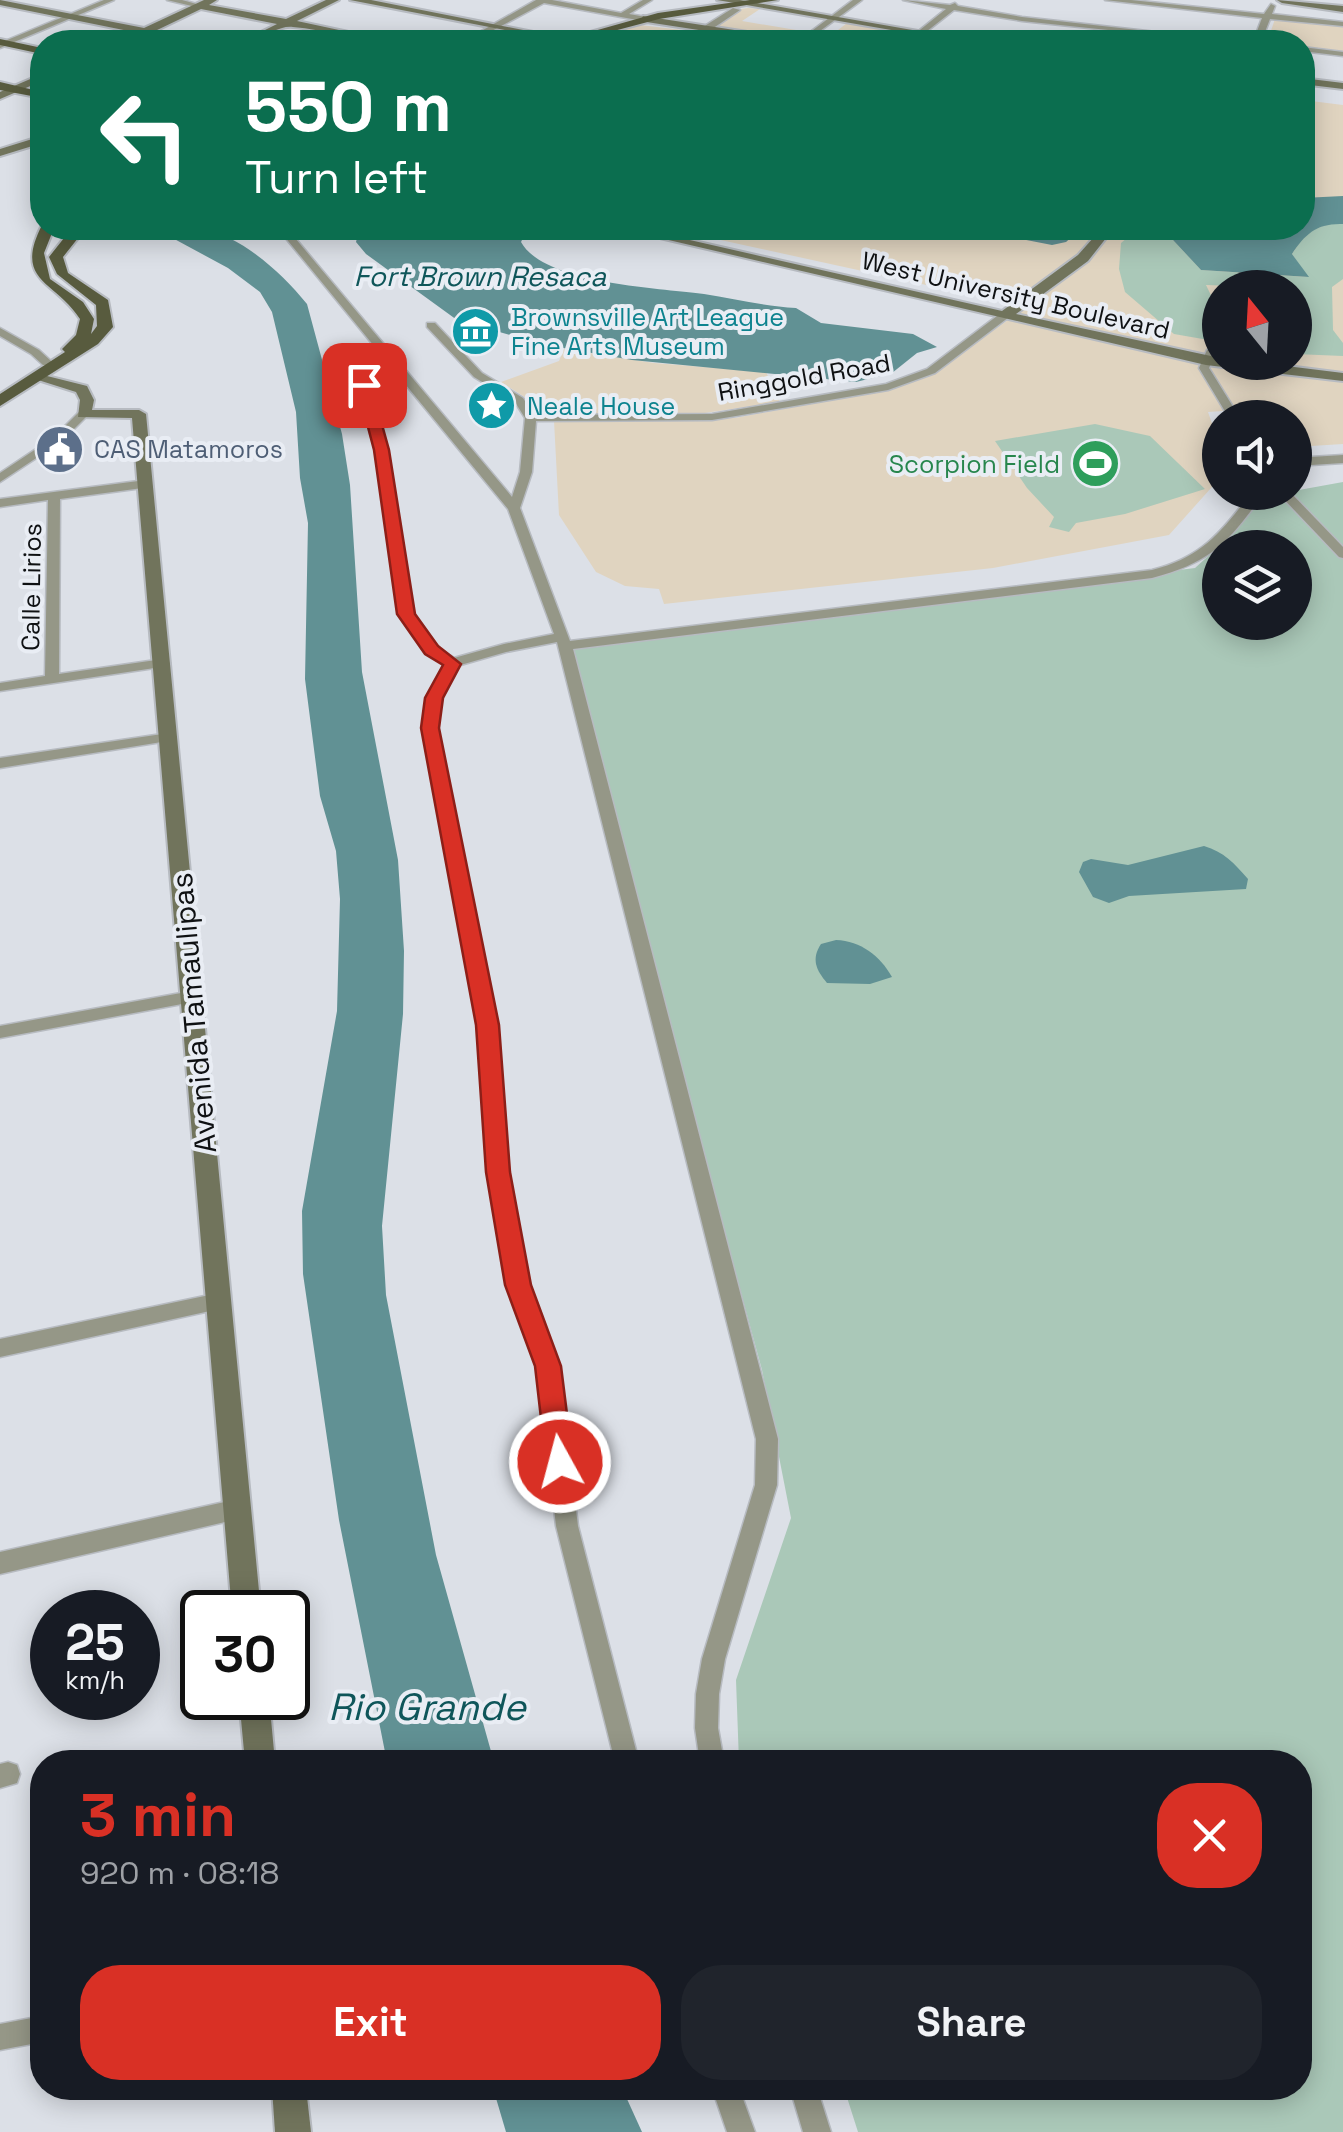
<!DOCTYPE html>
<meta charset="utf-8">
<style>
:root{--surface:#171b24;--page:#20242c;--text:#f1f3f6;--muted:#9ea1a6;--accent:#d93025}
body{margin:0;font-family:"Space Grotesk",sans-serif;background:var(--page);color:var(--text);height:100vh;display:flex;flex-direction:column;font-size:38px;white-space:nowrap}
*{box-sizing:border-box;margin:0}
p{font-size:32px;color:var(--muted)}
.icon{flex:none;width:55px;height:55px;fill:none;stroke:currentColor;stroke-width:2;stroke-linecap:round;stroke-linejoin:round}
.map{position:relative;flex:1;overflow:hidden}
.details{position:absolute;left:30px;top:1750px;width:1282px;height:350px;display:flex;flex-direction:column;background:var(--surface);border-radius:40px;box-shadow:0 5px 25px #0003}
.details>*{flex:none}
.guide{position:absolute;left:30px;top:30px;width:1285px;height:210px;border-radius:40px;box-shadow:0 5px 25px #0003;background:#0b6e4f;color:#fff;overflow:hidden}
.needle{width:65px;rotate:342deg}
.tools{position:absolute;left:1202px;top:270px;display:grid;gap:20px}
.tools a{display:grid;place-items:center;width:110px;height:110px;border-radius:50%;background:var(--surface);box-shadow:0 5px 25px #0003;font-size:50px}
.speed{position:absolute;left:30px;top:1590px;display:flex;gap:20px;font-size:50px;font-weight:700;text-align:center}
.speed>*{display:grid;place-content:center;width:130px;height:130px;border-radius:50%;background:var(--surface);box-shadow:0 5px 25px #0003;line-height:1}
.speed small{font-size:25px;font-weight:400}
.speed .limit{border:5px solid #111;border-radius:15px;background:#fff;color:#111}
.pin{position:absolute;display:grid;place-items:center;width:85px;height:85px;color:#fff;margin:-42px;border-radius:20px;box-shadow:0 5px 15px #0006}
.me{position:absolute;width:110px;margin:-55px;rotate:353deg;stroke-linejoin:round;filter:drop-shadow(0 0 8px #0008)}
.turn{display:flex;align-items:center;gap:35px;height:210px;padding:0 50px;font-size:45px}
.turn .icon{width:130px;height:130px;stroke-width:2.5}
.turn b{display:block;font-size:70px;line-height:85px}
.round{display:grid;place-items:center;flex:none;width:105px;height:105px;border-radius:40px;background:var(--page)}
.overview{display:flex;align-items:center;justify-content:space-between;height:170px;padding:0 50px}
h1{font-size:60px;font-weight:700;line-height:75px;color:var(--accent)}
.cta{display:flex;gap:20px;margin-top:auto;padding:20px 50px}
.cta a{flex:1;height:115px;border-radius:40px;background:var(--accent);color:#fff;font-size:40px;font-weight:700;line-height:115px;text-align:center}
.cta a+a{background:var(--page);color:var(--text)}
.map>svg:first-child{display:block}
.education{fill:#e0d4c0;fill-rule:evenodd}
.green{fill:#aac8b8;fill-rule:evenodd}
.water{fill:#619194}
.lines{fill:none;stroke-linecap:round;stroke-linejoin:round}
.street-casing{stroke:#b7bbc1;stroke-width:3}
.secondary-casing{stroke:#b7bbc1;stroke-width:4}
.primary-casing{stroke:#b7bbc1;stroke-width:4}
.street{fill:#959787;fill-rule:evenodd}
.secondary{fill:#71745c;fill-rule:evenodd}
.primary{fill:#585b3e;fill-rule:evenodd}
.route{fill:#d93025;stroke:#8d1f18;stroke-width:2.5}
.labels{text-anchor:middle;stroke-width:8;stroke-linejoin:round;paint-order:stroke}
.far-street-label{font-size:25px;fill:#0f1113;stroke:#e9edf4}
.far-culture-label{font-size:25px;fill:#0d838f;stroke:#e9edf4;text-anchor:start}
.far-service-label{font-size:25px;fill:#4e5e75;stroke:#e9edf4;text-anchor:start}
.far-leisure-label{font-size:25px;fill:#27864d;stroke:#e9edf4;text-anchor:end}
.far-water-label{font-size:28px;font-style:italic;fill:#0f565a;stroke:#e9edf4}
.street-label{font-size:30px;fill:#0f1113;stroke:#e9edf4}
.near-water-label{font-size:38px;font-style:italic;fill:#0f565a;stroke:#e9edf4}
</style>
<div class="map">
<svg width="1343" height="2132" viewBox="0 0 1343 2132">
<rect width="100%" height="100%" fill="#dce0e7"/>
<g class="education">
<path d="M748 8 760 9 742 21 808 32 833 34 847 23 885 30 871 40 881 42H580L640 25 707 33 741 9Z"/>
<path d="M1275 19 1343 26V51L1303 47 1302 42H1267Z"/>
<path d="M1303 100 1343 105V444L1295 447V418L1260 417 1253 409 1208 412 1220 446V478L1169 535 993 568 664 604 659 589 625 586 596 572 559 515 554 421 735 418 880 391 928 377 1008 320 1004 302 666 228H1302ZM1220 288H1295V362H1220Z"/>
<path d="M564 349 654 363 766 372 780 402 698 414H536L526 398 501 382 559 361Z"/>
</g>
<g class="green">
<path d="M1330 223 1343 224V279L1332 287 1333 330 1343 343V356L1295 354V288L1206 285 1220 314V342L1174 334 1125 292 1119 269 1121 243 1139 228H1175L1173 240 1201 270 1308 277 1292 254 1306 233Z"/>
<path d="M1095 424 1150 436 1205 489 1125 514 1076 523 1069 532 1049 527 1054 517 1027 488 995 441Z"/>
<path d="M1343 482V2132H858L844 2088H1300V1762H739L736 1680 791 1518 762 1370 565 646 1195 568 1233 534 1261 497ZM1220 548H1295V622H1220Z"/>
</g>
<g class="water">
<path d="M1343 196V224C1317 223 1305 234 1292 254L1309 277 1201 270 1173 240 1175 228H1302L1303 198Z"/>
<path d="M154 228C168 227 188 224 203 228 243 238 281 272 307 304L342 434 350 485 362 672 398 860 404 951 403 1014 382 1226 386 1295 436 1555 494 1762H387L339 1520 303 1274 302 1211 337 1011 340 899 336 851 320 796 305 679 308 523 300 478 296 412 272 312 260 292 228 268Z"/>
<path d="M352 228H543L525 234 521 242C544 284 659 288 704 294 734 299 765 306 796 308L821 323 913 334 937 347 917 353 892 373 856 382 632 360 546 345 457 320 366 254 356 242 358 234Z"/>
<path d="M966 228 1040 231 1041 228H1082L1066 242 1052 245Z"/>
<path d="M1204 846C1224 852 1234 863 1248 879L1246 889 1129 896 1109 903 1093 897 1079 872 1083 862 1091 859 1128 865Z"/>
<path d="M836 940C861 941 880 956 892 977L870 984 827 983C816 970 811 959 821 944Z"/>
<path d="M493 2088H622L642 2132H506Z"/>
</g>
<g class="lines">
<defs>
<g id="street">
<path d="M104 0H114L0 48V43Z"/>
<path d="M167 0H182L204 6 200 8Z"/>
<path d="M536 0H552L621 13 643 0H652L629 14 646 17 643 21 544 3 471 42H462Z"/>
<path d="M853 0H862L805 42H797Z"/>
<path d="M903 0 950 5 955 3 958 6 1022 17 1245 42H1223L1022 21 954 10 913 42H905L946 9Z"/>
<path d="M1105 0H1131L1264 14 1271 4 1275 6 1272 14 1343 22V26L1270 19 1261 42H1253L1262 18Z"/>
<path d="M733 8 740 10 706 33H700V29Z"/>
<path d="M1302 47 1343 52V56L1302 51Z"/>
<path d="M284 232H290L512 497 520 472 525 418 515 402 474 377 427 327V323H435L482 373 523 398 534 415 712 414 886 384 927 369 1001 313H1009V317L935 373 888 390 712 420 536 421 532 472 520 508 570 641 1152 570C1203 557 1221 532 1252 492H1265C1229 541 1213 562 1152 578L573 649 778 1439 777 1485 725 1659 719 1694 718 1728 724 1762H700L695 1728 696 1694 702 1659 755 1485 756 1439 558 646 557 642 506 652 457 666 441 698 437 728 497 1025 507 1172 528 1285 558 1366 578 1526 639 1762H615L556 1526 538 1366 508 1285 489 1172 479 1025 423 728 427 698 445 664 427 653 399 614 375 450 357 388 363 381 397 374 284 236ZM401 379 508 509 554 634 504 644 454 658 437 647 413 614 387 450 369 388Z"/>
<path d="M0 328 39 350 51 361V365H43L31 354 0 336Z"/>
<path d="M1212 347 1217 350 1209 368 1240 418H1229L1199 368 1207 350Z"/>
<path d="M79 412 89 414 62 441 0 482V473L54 437Z"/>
<path d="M1343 455V463L1295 466V458Z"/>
<path d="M146 480 152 484 150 487 60 499 59 674 163 659 170 663 168 666 0 691V683L45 676 48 500 0 507V499Z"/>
<path d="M1277 492H1290L1343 547V558L1339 557Z"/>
<path d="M169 733 174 734V740L0 768V758Z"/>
<path d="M192 991 198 993 200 997 198 1001 0 1038V1026Z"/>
<path d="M219 1293 226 1295 229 1301 226 1307 219 1309 0 1357V1339Z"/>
<path d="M238 1499 246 1502 249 1509 246 1516 238 1519 0 1574V1552Z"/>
<path d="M8 1762 17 1765 20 1774 17 1783 0 1788V1764Z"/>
<path d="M42 2016V2042L0 2050V2024Z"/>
<path d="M712 2088H739L755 2132H727Z"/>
<path d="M790 2088H817L831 2132H803Z"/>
</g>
<g id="secondary">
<path d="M0 0 144 28 204 0H217L209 5 286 19 326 0H339L297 21 395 42C361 44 327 29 293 27 276 25 260 42 241 42L277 24 201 9 155 31 200 42H183L0 5Z"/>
<path d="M350 0H371L574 40 566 42Z"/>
<path d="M717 0H740L981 42H961Z"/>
<path d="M1277 0 1343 6V12L1282 3Z"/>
<path d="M643 16 794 39 799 42H777L640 21Z"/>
<path d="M42 74V81L0 99V92Z"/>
<path d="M1302 78 1343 83V89L1302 84Z"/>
<path d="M42 136V143L0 156V149Z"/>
<path d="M617 228H637L1002 311 1078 255 1102 228H1114L1088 261 1016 314 1220 358V362H1255L1343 373V381L1206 365Z"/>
<path d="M35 373 87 386 94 400 92 410H139L146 414 261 1612H232L132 418 78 417 80 400 76 392 35 379Z"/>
<path d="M239 1698H269L275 1762H245Z"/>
<path d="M272 2088H306L311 2132H275Z"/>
</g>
<g id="primary">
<path d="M750 0H778L659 19 572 42H555L658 13Z"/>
<path d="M0 39 42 48V54L0 45Z"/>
<path d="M0 82 42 92V98L0 90Z"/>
<path d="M42 225 54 228 44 253 50 279 83 302 94 319 91 334 97 326 96 305 57 274 49 257 72 228H86L63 257 68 273 108 300 113 327 98 344 0 406V394L65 352 62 349 76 335 80 319C55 280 13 282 42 225Z"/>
</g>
</defs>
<use href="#street" class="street-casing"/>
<use href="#secondary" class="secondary-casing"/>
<use href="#primary" class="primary-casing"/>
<use href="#street" class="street"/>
<use href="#secondary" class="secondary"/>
<use href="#primary" class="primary"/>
</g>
<path class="route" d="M364 380 371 385 389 450 415 614 438 646 461 664 443 698 439 728 499 1025 510 1172 531 1285 561 1366 573 1462 569 1471 560 1475 550 1471 546 1462 535 1366 505 1285 486 1172 476 1025 421 728 425 698 443 665 425 654 397 614 374 450 357 385Z"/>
<defs>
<symbol id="museum-disc" viewBox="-11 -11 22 22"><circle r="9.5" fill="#0f9aa8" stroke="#e9edf4"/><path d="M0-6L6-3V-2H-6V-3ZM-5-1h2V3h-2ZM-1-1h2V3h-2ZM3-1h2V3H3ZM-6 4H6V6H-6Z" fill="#fff"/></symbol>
<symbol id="sight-disc" viewBox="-11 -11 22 22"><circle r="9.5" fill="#0f9aa8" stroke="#e9edf4"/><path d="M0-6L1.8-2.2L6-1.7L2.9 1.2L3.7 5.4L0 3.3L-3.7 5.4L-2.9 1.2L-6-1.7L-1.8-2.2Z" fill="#fff"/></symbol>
<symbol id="civic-disc" viewBox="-11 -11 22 22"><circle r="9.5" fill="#5c6f8a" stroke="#e9edf4"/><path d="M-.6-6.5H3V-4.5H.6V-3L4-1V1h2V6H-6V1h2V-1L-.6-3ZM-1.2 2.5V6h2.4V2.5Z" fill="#fff"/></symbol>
<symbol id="stadium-disc" viewBox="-11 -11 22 22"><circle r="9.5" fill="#2e9e5b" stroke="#e9edf4"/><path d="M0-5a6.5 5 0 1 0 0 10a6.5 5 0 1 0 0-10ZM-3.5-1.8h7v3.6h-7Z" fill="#fff"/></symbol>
</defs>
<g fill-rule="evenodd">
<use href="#museum-disc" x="448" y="304" width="55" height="55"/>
<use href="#sight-disc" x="464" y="378" width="55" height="55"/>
<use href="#civic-disc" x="32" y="422" width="55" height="55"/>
<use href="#stadium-disc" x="1068" y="436" width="55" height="55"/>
</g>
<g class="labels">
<g class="far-street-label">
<text transform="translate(1016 295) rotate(13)" y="9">West University Boulevard</text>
<text transform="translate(804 377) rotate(-10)" y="9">Ringgold Road</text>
<text transform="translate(31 587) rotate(-89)" y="9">Calle Lirios</text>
</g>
<g class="far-culture-label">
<text x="511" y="326">Brownsville Art League<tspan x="511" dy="29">Fine Arts Museum</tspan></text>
<text x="527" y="415">Neale House</text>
</g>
<g class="far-service-label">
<text x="94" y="458">CAS Matamoros</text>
</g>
<g class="far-leisure-label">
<text x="1060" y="473">Scorpion Field</text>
</g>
<g class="far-water-label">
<text x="480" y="286">Fort Brown Resaca</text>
</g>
<g class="street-label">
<text transform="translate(194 1013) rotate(-95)" y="10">Avenida Tamaulipas</text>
</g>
<g class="near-water-label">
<text x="427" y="1720">Rio Grande</text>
</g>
</g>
</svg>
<div class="tools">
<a><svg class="needle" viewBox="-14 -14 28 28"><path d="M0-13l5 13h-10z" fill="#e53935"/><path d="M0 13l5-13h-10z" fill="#9ea1a6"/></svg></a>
<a><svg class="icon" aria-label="sound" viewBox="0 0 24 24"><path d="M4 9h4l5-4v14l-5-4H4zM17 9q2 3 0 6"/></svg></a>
<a><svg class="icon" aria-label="layers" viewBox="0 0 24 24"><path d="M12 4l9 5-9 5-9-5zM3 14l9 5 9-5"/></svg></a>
</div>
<div class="speed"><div>25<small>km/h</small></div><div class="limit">30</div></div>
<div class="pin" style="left:364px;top:385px;background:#d93025"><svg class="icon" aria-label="arrive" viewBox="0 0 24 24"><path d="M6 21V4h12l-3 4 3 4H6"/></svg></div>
<svg class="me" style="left:560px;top:1462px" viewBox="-20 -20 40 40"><circle r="17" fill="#d93025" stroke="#fff" stroke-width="3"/><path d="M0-11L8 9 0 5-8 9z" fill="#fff"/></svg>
<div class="guide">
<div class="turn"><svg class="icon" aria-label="left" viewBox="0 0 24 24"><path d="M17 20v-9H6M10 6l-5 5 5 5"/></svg><div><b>550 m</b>Turn left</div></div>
</div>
<section class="details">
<div class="overview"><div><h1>3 min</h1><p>920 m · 08:18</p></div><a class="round" style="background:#d93025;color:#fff"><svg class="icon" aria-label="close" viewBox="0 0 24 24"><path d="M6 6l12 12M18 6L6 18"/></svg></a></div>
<div class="cta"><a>Exit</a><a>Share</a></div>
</section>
</div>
